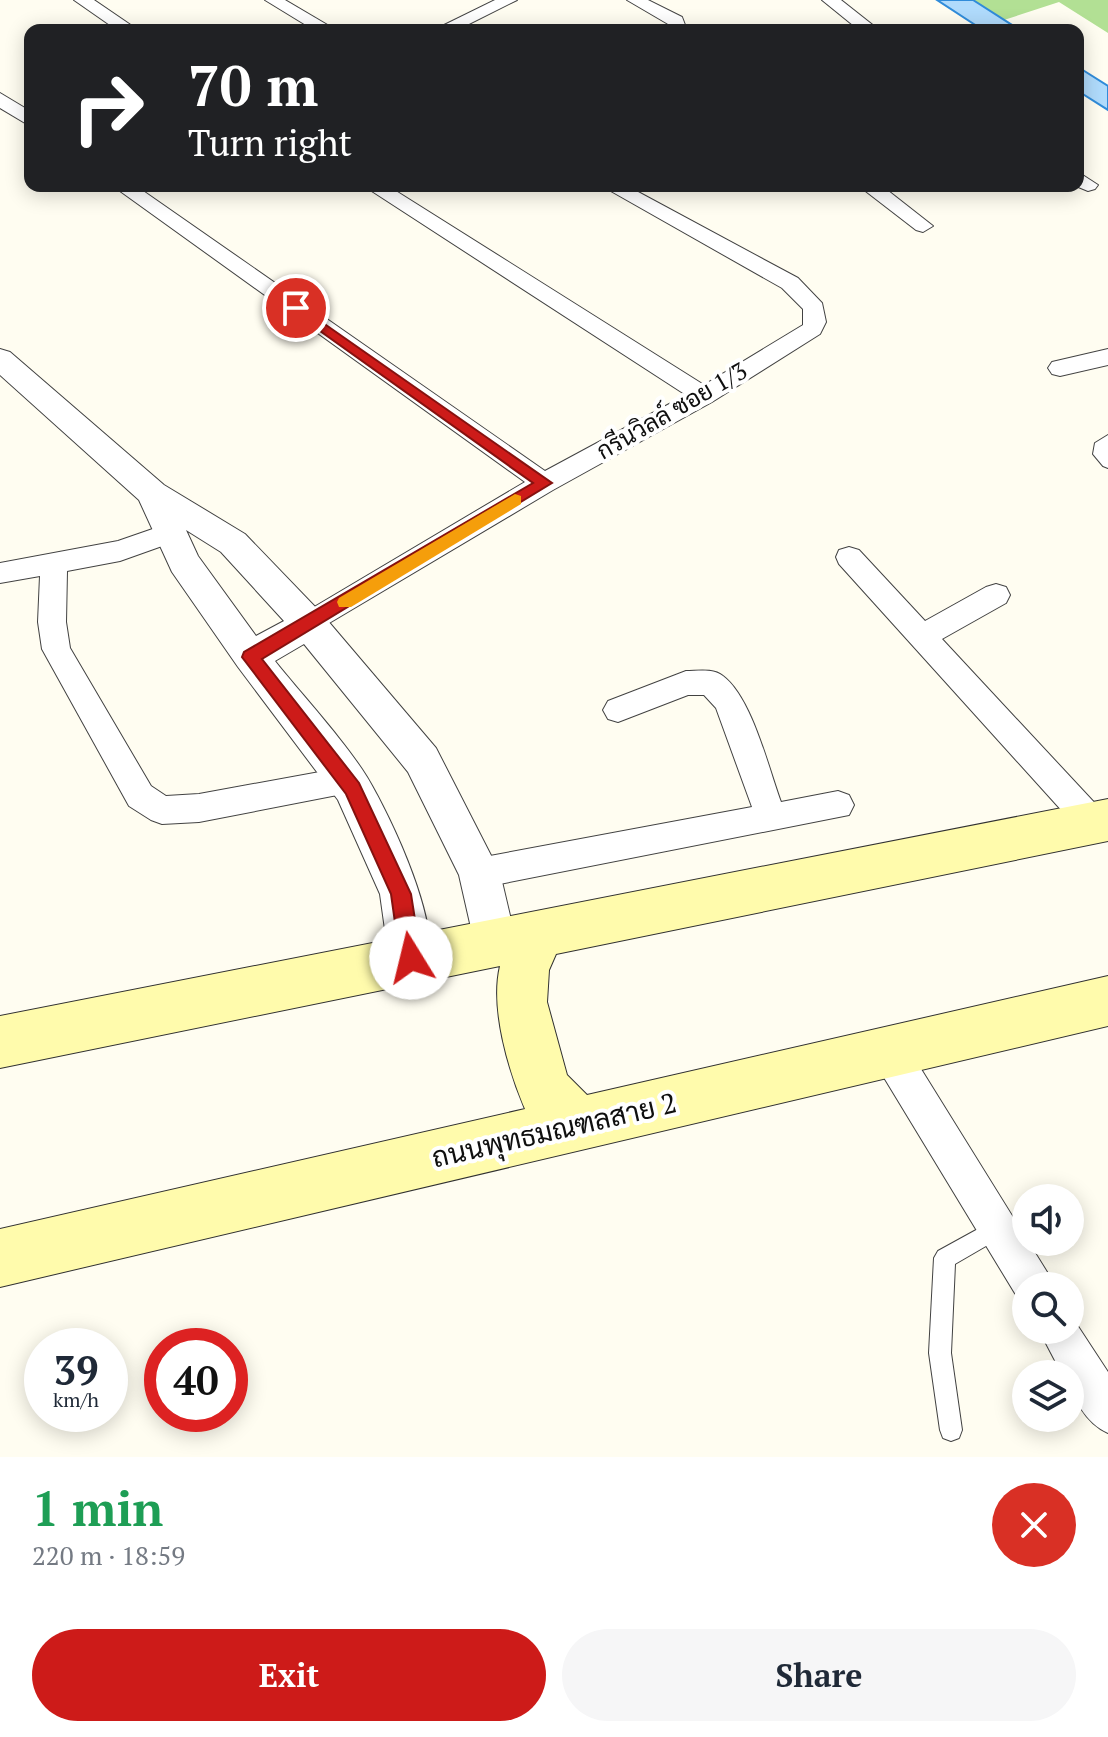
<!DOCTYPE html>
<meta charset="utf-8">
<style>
:root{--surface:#fff;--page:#f6f6f7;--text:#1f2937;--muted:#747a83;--accent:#cd1b19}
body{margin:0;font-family:"PT Serif",Sarabun,serif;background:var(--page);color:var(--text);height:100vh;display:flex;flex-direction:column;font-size:30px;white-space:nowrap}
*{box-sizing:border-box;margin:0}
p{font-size:26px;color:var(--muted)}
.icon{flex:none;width:44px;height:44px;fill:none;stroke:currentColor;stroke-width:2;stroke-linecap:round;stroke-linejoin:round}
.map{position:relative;height:1457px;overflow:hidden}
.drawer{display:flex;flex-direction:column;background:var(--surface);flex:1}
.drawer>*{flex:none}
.banner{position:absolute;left:24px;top:24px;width:1060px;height:168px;border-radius:16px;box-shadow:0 4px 20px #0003;background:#202124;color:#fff;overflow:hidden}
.buttons{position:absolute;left:1012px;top:1184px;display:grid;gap:16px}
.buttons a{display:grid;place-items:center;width:72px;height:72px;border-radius:50%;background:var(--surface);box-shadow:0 4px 20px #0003;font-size:40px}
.speed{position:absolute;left:24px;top:1328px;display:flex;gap:16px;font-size:40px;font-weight:700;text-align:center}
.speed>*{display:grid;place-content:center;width:104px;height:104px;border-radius:50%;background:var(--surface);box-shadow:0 4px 20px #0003;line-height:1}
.speed small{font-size:20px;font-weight:400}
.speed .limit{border:12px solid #d22;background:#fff;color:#111}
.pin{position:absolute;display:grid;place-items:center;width:68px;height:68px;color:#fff;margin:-34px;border:4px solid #fff;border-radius:50%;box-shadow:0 2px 8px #0007}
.me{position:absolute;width:88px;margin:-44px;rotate:351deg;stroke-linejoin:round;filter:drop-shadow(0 0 6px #0008)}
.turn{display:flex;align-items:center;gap:28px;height:168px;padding:0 32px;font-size:36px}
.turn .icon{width:104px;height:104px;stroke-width:2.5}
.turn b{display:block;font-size:56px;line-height:68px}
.round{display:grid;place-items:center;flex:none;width:84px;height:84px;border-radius:42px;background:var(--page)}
.headline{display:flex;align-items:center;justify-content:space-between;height:136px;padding:0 32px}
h1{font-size:48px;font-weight:700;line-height:60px;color:#1e9e55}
.primary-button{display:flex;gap:16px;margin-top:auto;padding:16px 32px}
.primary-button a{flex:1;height:92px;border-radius:48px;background:var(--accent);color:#fff;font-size:32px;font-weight:700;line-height:92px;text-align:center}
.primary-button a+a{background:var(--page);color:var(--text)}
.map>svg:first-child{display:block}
.forest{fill:#b2e094}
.water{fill:#b0dbfc;stroke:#308cda;stroke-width:2}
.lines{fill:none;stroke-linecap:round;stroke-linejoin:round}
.service-casing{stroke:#424242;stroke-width:2}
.minor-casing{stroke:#424242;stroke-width:2}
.tertiary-casing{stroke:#424242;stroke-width:2}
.secondary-casing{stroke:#313131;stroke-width:2}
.service{fill:#fff;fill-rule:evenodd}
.minor{fill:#fff;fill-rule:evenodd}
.tertiary{fill:#fff;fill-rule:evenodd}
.secondary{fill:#fffbac;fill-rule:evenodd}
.route{fill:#cd1b19;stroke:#851210;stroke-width:2}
.slow{fill:#f59e0b}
.labels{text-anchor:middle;stroke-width:8;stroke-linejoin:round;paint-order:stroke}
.street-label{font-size:24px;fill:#0f0f0f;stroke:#fff}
.near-street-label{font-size:28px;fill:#0f0f0f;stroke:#fff}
</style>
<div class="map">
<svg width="1108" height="1457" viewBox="0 0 1108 1457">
<rect width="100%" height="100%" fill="#fffdf1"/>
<path class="forest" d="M973 0H1108V33L1059 2 1004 20Z"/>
<g class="water">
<path d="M937 0H973L1020 30H983Z"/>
<path d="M1078 67 1108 86V110L1078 91Z"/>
</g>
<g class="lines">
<defs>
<g id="service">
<path d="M1108 435V468L1103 466 1093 454 1095 443Z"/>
<path d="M998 1218 1005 1221 1008 1228 1005 1235 955 1264 951 1353 962 1430 959 1438 951 1441 943 1438 940 1430 929 1353 934 1258 938 1251Z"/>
</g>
<g id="minor">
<path d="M74 0H94L138 30H117Z"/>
<path d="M265 0H285L336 30H314Z"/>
<path d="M495 0H517L457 30H434Z"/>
<path d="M627 0H648L682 17 687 30H669L668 24Z"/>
<path d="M822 0H841L879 30H859Z"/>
<path d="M0 93 30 111V126L0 108Z"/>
<path d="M1078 172 1098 185 1095 189 1088 191 1076 186Z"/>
<path d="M113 186H136L545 471 686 395 364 186H388L704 385 803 325V309L782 288 602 186H627L798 278 822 303 826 322 820 334 712 402 553 490 309 635 299 632 295 624 299 616 525 482Z"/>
<path d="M859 186H882L933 226 923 232 916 230Z"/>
<path d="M1108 349V365L1060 376 1052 374 1048 368 1052 362Z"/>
<path d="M170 523 179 526 183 533 179 540 120 561 67 571 66 622 70 648 151 786 166 796 199 794 347 767 358 771 362 781 358 791 199 822 162 824 151 820 129 806 42 649 38 622 40 576 0 583V563L118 541Z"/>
<path d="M849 547 859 550 925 621 986 587 996 584 1006 587 1010 595 1006 603 942 639 1104 813 1108 821 1104 833 1093 837 1082 833 839 564 836 557 839 550Z"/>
<path d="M686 671C698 671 713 668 723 676 752 698 768 767 781 802L838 791 849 795 854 805 849 815 479 888 467 884 463 873 467 862 479 858 752 807 716 708 704 695H688L618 722 608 719 603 710 608 701Z"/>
<path d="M890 1035 903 1040 1047 1272 1053 1286H1026V1303L1019 1300 877 1066 872 1053 877 1040Z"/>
<path d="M1070 1314 1108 1372V1433C1087 1424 1070 1397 1070 1374H1062L1039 1330H1070Z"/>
</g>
<path id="tertiary" d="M0 349 10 352 164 485 245 534 322 614 436 748 500 873 516 941 510 955 495 961 480 955 474 941 459 875 408 772 304 644 275 661C303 696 344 740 367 777 391 817 445 930 426 973L411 979 396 973 389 958 380 894 338 800 238 667 172 572 139 500 0 375ZM186 530 221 552 284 621 256 636 198 556Z"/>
<path id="secondary" d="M1108 799V841L556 954 549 970 547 1002 567 1075 587 1095 1108 976V1026L0 1287V1229L525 1109C508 1069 490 1008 500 966L0 1068V1016Z"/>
</defs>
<use href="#service" class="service-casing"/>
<use href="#minor" class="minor-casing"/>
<use href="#tertiary" class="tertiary-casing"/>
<use href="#secondary" class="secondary-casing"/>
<use href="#service" class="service"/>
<use href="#minor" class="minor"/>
<use href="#tertiary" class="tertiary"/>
<use href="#secondary" class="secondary"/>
</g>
<path class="route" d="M296 304 552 483 262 659 359 783 411 894 421 958 418 965 411 968 403 965 400 958 391 894 346 794 242 657 244 652 533 483 292 311V305Z"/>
<path class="slow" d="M515 494 521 496V504L351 607H339L337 602 339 598Z"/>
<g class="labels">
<g class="street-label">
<text transform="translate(672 411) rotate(-30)" y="8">กรีนวิลล์ ซอย 1/3</text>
</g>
<g class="near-street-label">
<text transform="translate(554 1130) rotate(-13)" y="10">ถนนพุทธมณฑลสาย 2</text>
</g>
</g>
</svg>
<div class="buttons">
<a><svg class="icon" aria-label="sound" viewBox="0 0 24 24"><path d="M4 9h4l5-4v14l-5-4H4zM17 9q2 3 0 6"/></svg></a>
<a><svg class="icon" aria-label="search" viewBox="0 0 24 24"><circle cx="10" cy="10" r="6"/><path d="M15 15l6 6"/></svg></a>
<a><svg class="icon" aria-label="layers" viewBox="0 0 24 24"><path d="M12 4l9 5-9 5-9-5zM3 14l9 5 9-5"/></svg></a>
</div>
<div class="speed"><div>39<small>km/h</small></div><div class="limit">40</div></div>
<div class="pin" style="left:296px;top:308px;background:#d93025"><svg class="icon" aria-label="arrive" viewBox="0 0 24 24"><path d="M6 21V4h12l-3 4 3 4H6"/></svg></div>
<svg class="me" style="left:411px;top:958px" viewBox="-20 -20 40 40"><circle r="19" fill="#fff"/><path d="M0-13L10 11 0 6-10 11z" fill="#cd1b19"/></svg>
<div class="banner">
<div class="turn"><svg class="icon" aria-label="right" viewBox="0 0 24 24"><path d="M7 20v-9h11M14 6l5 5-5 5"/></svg><div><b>70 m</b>Turn right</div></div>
</div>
</div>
<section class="drawer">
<div class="headline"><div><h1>1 min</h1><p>220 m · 18:59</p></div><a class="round" style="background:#d93025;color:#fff"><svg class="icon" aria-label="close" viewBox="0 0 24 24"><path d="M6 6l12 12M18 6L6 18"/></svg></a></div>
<div class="primary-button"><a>Exit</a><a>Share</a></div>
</section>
